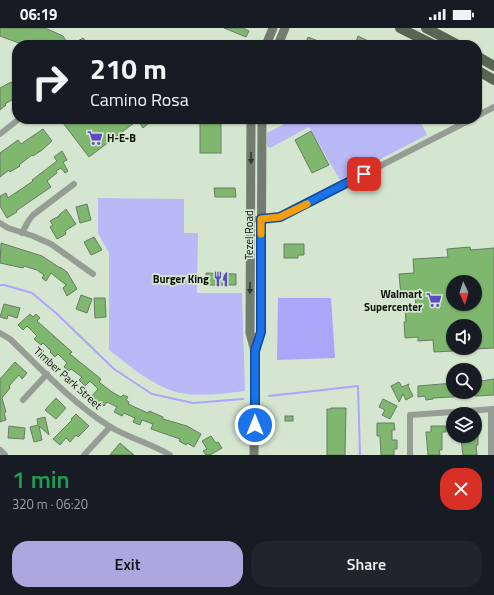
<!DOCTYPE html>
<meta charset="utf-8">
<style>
:root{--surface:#171b24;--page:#20242c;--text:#f1f3f6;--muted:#9ea1a6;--accent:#aea7df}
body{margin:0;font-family:"Titillium Web",sans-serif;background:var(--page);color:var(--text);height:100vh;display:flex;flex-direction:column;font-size:15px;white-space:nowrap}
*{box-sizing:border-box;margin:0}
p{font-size:13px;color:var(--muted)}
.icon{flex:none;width:22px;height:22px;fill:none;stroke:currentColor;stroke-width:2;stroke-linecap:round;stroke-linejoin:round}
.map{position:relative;height:427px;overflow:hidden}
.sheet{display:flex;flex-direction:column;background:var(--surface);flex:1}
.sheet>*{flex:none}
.top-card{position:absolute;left:12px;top:12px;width:470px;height:84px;border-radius:16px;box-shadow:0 1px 3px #0004;background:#171b24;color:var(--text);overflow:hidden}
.needle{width:26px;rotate:176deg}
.fabs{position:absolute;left:446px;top:247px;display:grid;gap:8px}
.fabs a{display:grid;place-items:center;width:36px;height:36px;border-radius:50%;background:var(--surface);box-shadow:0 1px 3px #0004;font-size:20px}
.pin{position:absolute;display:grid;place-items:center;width:34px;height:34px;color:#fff;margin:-17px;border-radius:8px;box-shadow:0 2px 6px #0006}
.me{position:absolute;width:44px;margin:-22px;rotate:0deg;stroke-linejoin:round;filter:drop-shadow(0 0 3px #0008)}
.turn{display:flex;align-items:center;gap:14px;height:84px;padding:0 12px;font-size:18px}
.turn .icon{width:52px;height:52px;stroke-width:2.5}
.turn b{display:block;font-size:28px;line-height:34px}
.round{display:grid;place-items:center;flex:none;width:42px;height:42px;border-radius:16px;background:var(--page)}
.summary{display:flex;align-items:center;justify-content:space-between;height:68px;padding:0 12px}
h1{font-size:24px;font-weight:600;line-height:30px;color:#1e9e55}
.cta{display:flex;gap:8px;margin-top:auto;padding:8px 12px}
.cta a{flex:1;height:46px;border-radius:16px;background:var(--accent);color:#111;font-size:16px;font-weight:600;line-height:46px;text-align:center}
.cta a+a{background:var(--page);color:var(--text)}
.status{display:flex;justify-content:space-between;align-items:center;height:28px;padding:0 20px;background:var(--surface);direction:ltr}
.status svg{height:11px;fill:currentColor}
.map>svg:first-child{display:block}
.green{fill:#b9b9f7}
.water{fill:#a9a7f9}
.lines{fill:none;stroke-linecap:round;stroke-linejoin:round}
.stream{stroke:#a9a7f9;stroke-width:2}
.building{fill:#7fb76f;stroke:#6a7a66;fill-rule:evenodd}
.minor{stroke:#969d94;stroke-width:6}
.tertiary{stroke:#969d94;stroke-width:8}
.secondary{stroke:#727c6f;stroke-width:9}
.primary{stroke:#586555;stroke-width:10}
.oneway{fill:#30382e}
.route-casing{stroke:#114b97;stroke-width:10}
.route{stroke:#1a73e8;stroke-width:7}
.slow{stroke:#f59e0b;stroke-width:7}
.labels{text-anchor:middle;stroke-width:3.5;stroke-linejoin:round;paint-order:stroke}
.poi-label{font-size:11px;font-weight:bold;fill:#0d130b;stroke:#d5e6d0;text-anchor:end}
.street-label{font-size:11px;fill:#0d130b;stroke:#d5e6d0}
</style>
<div class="status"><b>06:19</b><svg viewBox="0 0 49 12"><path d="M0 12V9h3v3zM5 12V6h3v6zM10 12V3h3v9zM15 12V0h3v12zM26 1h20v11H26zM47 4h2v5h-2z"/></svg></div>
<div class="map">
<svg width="494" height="427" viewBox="0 0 494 427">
<rect width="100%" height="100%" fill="#d5e6d0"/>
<g class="green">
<path d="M294 91H419L427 107 340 152 309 99 270 120 267 118V105Z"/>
<path d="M98 170 184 171V205H198L197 265H242L245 363C220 366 189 371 165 360 145 351 127 336 109 322V225L98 205Z"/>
</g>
<path class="water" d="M278 270H331L335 330 277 332Z"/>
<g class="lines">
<g class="stream">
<path d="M0 257H4L32 265 56 285 114 341 152 366 193 375 243 371"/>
<path d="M269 368 358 358 360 427"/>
</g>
</g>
<g class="building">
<path d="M0 0H45L63 8 69 17H24L0 8Z"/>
<path d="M224 0H243L249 3 246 9Z"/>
<path d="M358 8 366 12 379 17H355Z"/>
<path d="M308 9 328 17H305Z"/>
<path d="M83 10 89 17H71Z"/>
<path d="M11 54 17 63V69L5 76 6 77 0 82V60Z"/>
<path d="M60 91H145L148 96 143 100 138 92 89 129Z"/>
<rect x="200" y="95" width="21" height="30"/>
<path d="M43 101 52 113 42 122 33 128 32 127 19 137 20 138 10 144 9 142 0 149V125L18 112 21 116Z"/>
<path d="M311 103 329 137 312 145 295 112Z"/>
<path d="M62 123 67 132 63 134 68 143 65 145 61 140 56 143 57 145 47 153 51 159 16 183 17 184 7 190 0 178V168L6 165 8 170 33 153 32 152 57 133 54 129Z"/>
<path d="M214 160H235L236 169H215Z"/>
<path d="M87 176 91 192 80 195 76 179Z"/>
<path d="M66 181 76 196 65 203 66 206 57 211 50 199 53 197 50 193 59 188V187Z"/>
<path d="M94 209 102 222 91 227 84 214Z"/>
<path d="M1 215 42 228 60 240V239L67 244 77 261 67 268 63 260 66 257 51 245 46 253 42 250 44 247 37 242 24 238 23 240 0 235Z"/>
<path d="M284 216H304V227H298V230H284Z"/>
<path d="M470 219 471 222 494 220V320L475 321V298H453V323L434 324 433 312 418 313V309L405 310 404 294H406L405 280 416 279 415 267 401 268 399 246 414 245 413 231 448 229 447 221ZM453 254H475V276H453Z"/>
<path d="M206 245 236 246V257H206Z"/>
<path d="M81 267 92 271 87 285 76 281Z"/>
<path d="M94 270H105L106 289 95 290Z"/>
<path d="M4 276 20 280 17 290 8 287 7 291 0 289Z"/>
<path d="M30 286 33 289 36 286 40 290 37 293 72 324 70 326 101 351 99 354 112 364 121 369 123 367 128 369 126 372 129 374 128 376 148 385 149 383 163 389V391L187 398 201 406 194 419 187 415 186 417 179 413 180 411 151 401 153 396 142 392 140 397 133 394 135 390 124 385 122 388 114 384 117 379 107 374 104 378 92 368 98 361 90 353 85 358 79 352 82 349 71 341 69 343 64 339 67 335 58 326 55 329 50 324 51 323 43 315 41 317 34 311 37 308 27 298 23 302 18 297Z"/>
<path d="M15 334 27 345 22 351 19 347 9 358 10 360 2 370 6 384 4 385 6 392 0 394V351Z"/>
<path d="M494 351V367L475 368V354Z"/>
<path d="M399 354 402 359 409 356 408 358 413 368 406 372 403 366 399 374 391 358Z"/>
<path d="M453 355V364H469V368L433 370V371L426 372 425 368 418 369V358Z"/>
<path d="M56 370 66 380 56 391 45 382Z"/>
<path d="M383 371 397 378 390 391 382 387 385 382 379 379Z"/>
<path d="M331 380H346L345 427H327V381H331Z"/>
<path d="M76 386 89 398 78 409 76 407 70 414 66 410 60 417 53 411 72 392 71 391Z"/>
<rect x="285" y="388" width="8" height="5"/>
<path d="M45 389 49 407 39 398 42 412 34 414 30 399 38 397 37 391Z"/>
<path d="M377 395H394L395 402H392V412H397V421H394V427H381L380 408H377Z"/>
<path d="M9 398 25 400 24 411 8 410Z"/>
<path d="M431 398H446V404H442V422H439L440 427H428L426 404H431Z"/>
<path d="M211 408 216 415 218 414 222 420 210 427H206L203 423 207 421 202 413Z"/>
<path d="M462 408H478V417H476L477 427H463L461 411H462Z"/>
<path d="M120 415 134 427H110Z"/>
</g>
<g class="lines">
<g class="minor">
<path d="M477 88 494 79"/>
<path d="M0 106 19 91"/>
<path d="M250 191H272L286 186 472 91"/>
<path d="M0 195 8 200 33 208 51 216 93 246"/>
<path d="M22 205 29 192 33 187 74 156"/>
<path d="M0 305 10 311C41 341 73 375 109 398 128 410 150 415 170 427"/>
<path d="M23 372 47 346"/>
<path d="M491 381V427"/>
<path d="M84 427 110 399"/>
<path d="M410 427V387L494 381"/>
</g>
<path class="tertiary" d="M0 423 4 427"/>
<g class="secondary">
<path d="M266 17 273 0"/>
<path d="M278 17 285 0"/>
<path d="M251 91 250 305 255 323 254 427"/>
<path d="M255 323 261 304 262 91"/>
</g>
<g class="primary">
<path d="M400 0 434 17"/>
<path d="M426 0 458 17"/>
<path d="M477 28 494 38"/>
<path d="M477 42 494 52"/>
</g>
</g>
<defs><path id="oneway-solid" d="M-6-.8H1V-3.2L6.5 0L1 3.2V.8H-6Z"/></defs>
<g class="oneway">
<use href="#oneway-solid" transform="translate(251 130) rotate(90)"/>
<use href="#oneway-solid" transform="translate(250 260) rotate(90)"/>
</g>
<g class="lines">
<defs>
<path id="route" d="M255 397V323L261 304V191L280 189 364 146"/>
</defs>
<use href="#route" class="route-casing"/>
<use href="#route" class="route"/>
<path class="slow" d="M261 206V191L280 189 307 176"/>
</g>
<defs>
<symbol id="supermarket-bare" viewBox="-9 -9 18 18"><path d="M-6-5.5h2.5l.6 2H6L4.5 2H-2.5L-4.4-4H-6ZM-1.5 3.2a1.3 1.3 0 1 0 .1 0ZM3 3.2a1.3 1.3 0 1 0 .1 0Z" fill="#5d4bc3" stroke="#d5e6d0" stroke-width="2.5" paint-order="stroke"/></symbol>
<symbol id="restaurant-bare" viewBox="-9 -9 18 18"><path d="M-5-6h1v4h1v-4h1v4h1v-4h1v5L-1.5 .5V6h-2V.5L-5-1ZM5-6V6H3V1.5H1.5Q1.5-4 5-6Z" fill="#5d4bc3" stroke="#d5e6d0" stroke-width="2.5" paint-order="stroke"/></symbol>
</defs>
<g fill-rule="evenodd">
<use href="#supermarket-bare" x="84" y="99" width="22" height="22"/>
<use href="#restaurant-bare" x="210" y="240" width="22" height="22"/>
<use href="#supermarket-bare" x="423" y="261" width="22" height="22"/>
</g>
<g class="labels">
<g class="poi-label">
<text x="107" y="114" text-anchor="start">H-E-B</text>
<text x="209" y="255">Burger King</text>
<text x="422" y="270">Walmart<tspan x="422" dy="13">Supercenter</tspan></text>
</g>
<g class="street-label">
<text transform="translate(249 207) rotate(-90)" y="4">Tezel Road</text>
<text transform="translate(68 350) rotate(42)" y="4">Timber Park Street</text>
</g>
</g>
</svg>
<div class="fabs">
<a><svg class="needle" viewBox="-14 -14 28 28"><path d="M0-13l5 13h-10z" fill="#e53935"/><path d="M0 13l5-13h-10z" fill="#9ea1a6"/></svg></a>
<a><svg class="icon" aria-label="sound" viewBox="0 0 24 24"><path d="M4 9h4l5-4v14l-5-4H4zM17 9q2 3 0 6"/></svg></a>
<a><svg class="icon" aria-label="search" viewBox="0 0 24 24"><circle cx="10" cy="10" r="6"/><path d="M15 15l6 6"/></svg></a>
<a><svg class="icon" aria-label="layers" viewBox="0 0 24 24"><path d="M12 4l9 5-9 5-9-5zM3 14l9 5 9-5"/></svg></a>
</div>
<div class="pin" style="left:364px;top:146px;background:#d93025"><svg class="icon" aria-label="arrive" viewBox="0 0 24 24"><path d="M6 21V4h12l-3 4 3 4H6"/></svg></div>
<svg class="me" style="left:255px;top:397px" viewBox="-20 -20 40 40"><circle r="17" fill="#1a73e8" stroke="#fff" stroke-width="3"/><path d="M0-11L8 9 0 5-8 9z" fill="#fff"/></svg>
<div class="top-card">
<div class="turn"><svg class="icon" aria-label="right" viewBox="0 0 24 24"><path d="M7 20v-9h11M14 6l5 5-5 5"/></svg><div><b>210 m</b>Camino Rosa</div></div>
</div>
</div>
<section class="sheet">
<div class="summary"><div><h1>1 min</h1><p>320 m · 06:20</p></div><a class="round" style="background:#d93025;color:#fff"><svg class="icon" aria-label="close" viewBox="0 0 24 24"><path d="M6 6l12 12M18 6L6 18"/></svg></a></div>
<div class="cta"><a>Exit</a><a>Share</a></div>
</section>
